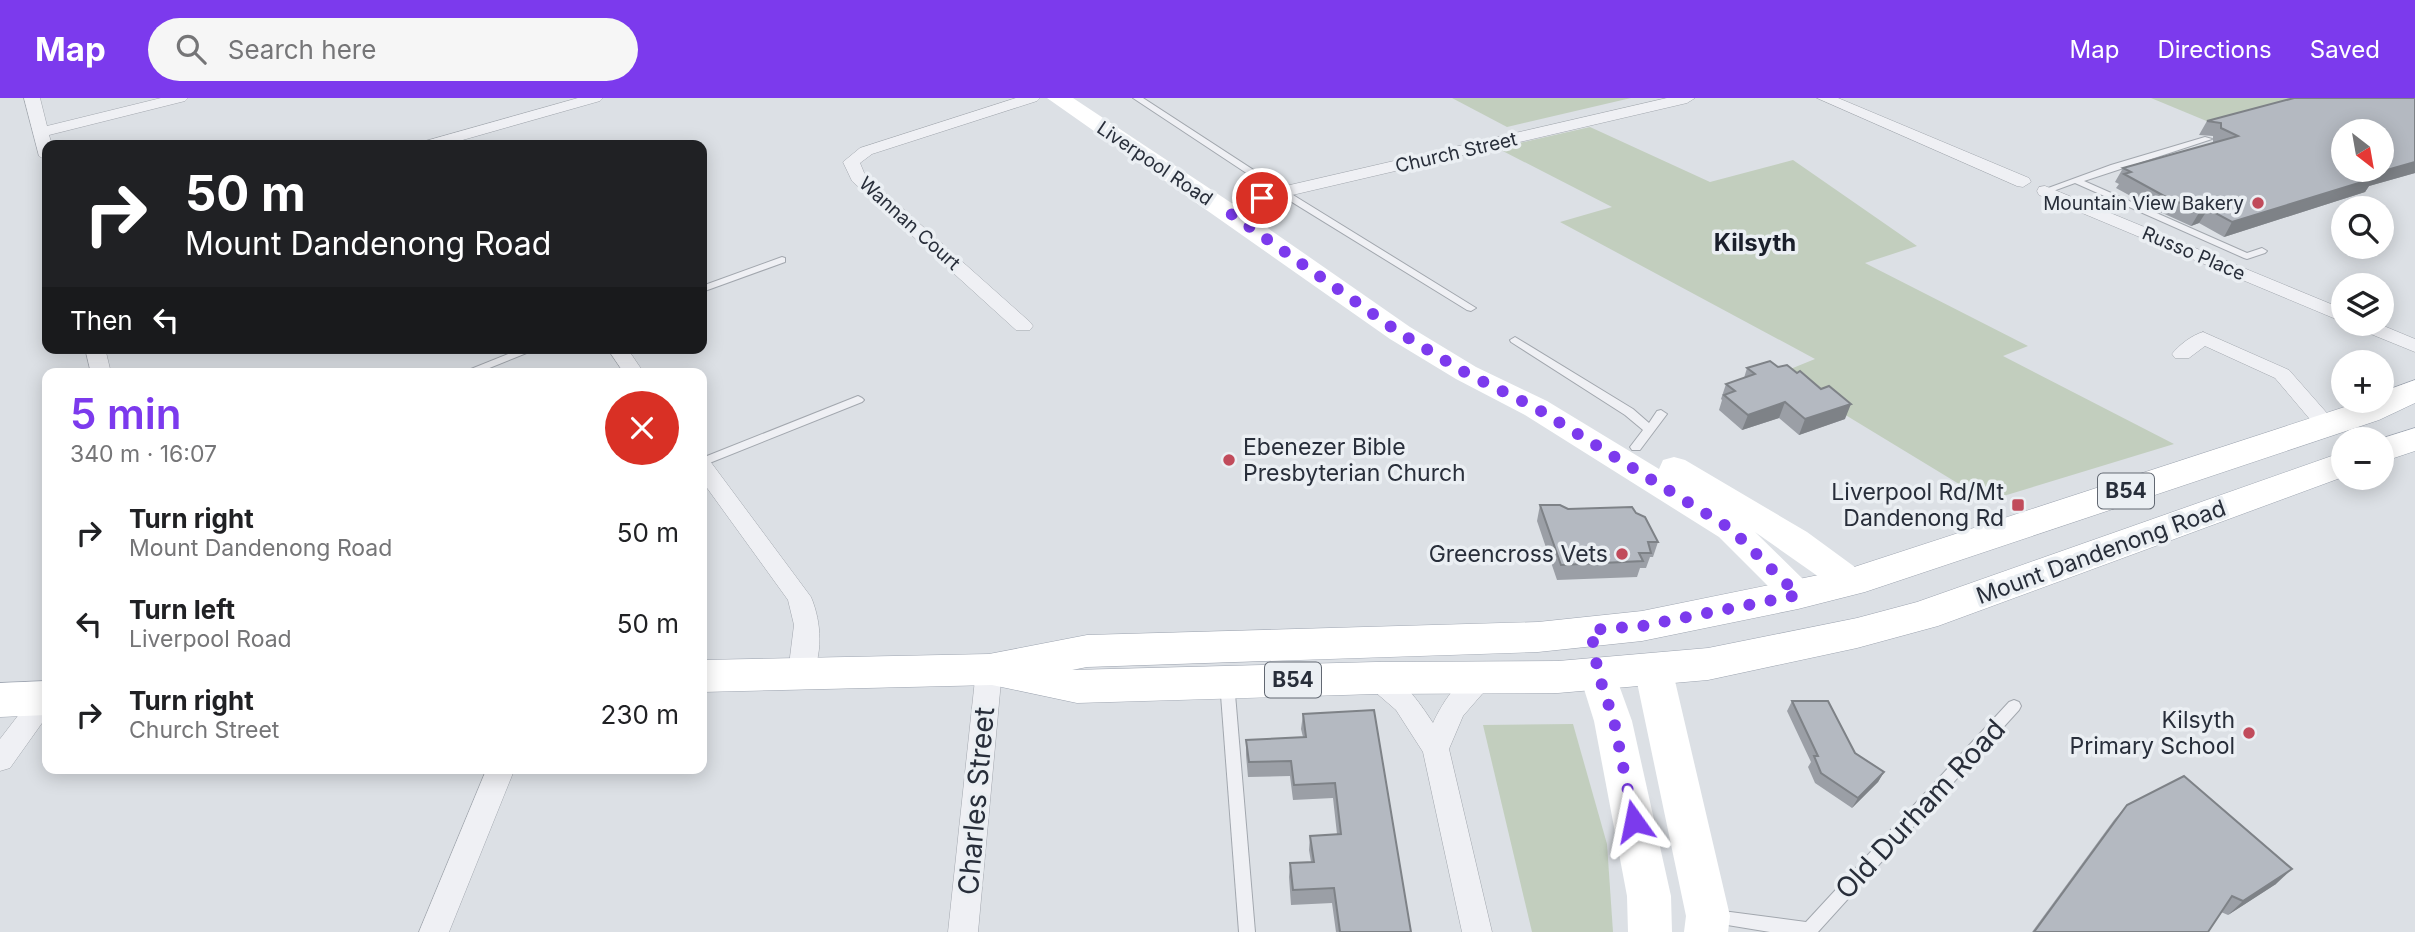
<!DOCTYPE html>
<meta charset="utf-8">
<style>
:root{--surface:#fff;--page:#f6f6f6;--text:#202124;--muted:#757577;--accent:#7c3aed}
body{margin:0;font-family:Inter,sans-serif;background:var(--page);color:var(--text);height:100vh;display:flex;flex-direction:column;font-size:26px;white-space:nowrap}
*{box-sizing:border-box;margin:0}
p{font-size:23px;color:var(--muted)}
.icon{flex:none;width:38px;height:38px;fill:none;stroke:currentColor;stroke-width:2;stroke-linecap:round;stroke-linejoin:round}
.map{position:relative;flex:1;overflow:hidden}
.panel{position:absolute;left:42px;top:270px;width:665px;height:406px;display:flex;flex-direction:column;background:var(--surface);border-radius:14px;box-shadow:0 4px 18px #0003}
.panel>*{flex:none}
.guide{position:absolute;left:42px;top:42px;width:665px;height:214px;border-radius:14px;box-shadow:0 4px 18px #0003;background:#202124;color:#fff;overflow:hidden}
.needle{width:46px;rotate:149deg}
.controls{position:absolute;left:2331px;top:21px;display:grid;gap:14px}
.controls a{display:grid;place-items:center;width:63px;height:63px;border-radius:50%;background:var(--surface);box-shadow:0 4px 18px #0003;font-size:35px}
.pin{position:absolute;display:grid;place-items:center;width:60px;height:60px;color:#fff;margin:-30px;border:4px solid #fff;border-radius:50%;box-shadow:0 2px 7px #0007}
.me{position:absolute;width:77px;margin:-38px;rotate:348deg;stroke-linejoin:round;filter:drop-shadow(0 0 5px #0008)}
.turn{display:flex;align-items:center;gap:24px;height:147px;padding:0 28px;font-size:32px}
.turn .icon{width:91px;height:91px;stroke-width:2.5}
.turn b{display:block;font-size:49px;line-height:60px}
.then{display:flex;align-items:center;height:66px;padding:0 28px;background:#0003;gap:14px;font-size:26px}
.round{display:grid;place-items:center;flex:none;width:74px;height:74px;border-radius:37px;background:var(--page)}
.overview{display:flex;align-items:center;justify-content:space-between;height:119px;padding:0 28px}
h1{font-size:42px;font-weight:600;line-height:52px;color:var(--accent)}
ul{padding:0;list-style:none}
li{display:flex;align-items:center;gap:21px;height:91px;padding:0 28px}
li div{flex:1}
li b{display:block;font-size:26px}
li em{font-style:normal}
header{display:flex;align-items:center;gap:42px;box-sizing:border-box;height:98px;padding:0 35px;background:var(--accent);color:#fff}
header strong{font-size:33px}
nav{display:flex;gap:38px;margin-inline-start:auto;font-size:24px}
.search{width:490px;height:63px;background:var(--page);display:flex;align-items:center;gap:18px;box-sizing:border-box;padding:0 24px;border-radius:38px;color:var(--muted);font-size:26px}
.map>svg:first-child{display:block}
.green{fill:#c2cebe}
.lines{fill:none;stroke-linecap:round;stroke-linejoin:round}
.lane-casing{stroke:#a2a7ae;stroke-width:2}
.street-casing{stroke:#a2a7ae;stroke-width:1}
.primary-casing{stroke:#9da4b0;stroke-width:1}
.lane{fill:#eff0f4;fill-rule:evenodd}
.street{fill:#eff0f4;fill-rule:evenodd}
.secondary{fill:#fff;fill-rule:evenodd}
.primary{fill:#fff;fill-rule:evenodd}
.wall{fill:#9b9fa6}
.shaded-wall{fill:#7e8287}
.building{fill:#b4b9c1;stroke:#7e8287;stroke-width:2;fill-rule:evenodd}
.route{stroke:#7c3aed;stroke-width:12;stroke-dasharray:0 21.6}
.poi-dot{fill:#c14b5b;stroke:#ebeff3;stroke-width:2.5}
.labels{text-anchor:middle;stroke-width:7;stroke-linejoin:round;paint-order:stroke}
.far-street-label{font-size:19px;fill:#282e3a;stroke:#ebeff3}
.far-poi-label{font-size:19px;fill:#282e3a;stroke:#ebeff3;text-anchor:end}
.shield{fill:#ebeff3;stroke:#626872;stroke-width:2}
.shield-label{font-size:21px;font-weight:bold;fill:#282e3a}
.poi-label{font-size:23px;fill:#282e3a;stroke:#ebeff3;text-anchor:end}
.street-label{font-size:23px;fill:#282e3a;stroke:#ebeff3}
.far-district-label{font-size:24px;font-weight:bold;fill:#1a1f2b;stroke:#ebeff3}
.near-street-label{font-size:28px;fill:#282e3a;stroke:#ebeff3}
</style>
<header>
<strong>Map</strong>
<div class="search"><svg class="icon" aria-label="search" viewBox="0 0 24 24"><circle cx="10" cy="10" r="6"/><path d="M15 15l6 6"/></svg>Search here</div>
<nav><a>Map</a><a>Directions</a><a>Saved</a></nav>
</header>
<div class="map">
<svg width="2415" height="834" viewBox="0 0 2415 834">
<rect width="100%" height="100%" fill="#dce0e5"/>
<g class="green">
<path d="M1452 0H1631L1507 29Z"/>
<path d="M2151 0H2318L2221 29Z"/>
<path d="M1590 29 1710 84 1793 62 1917 148 1865 165 2028 248 2003 258 2174 346 1987 403 1778 276 1815 261 1560 124 1612 109 1497 50Z"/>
<path d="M1573 626 1607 746 1613 834H1532L1483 627Z"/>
</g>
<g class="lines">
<defs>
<g id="lane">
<path d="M1133 0H1143L1272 84 1476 210 1471 213 1467 212 1266 88Z"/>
<path d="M2205 39 2212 41 2084 83 2247 155 2262 150 2267 153 2265 155 2247 161 2244 160 2075 85 2045 96 2040 93 2111 67Z"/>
<path d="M782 159 785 160V164L702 194V188Z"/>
<path d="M1515 239 1633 311 1649 325 1657 313 1661 312 1667 316 1640 352H1632L1630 349 1643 332 1625 317 1511 244 1510 242Z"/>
<path d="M523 250H539L477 275H461Z"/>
<path d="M858 298 862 300 864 302 862 304 702 368V360Z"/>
<path d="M1227 579 1232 580 1234 584 1255 834H1239L1220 584 1222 580Z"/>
<path d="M2014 602 2019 604 2021 608 2019 612 1818 834H1770L1709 824 1707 819 1709 814 1715 812 1806 824 2009 604Z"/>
</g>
<g id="street">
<path d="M24 0H40L47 28 161 0H188L185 3 49 37 52 47H47V63L39 58Z"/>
<path d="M578 0H603L600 3 445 47H420L422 44Z"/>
<path d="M1016 0H1040L1037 3 872 56 860 65 865 77 1030 224 1033 228 1030 232H1016L852 83 843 64 860 50Z"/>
<path d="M1667 0H1695L1687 5 1288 98 1227 118 1218 113 1221 109 1277 90Z"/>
<path d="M1817 0H1838L2029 80 2031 84 2023 89 2017 88Z"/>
<path d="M2045 88 2343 211V224L2039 97 2037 93 2039 89Z"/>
<path d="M2353 226H2379L2415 241V254L2356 230Z"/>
<path d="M2203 234 2289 272 2333 322 2337 327 2333 332H2319L2275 280 2205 248 2189 260H2175L2172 256C2179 247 2192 237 2203 234Z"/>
<path d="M85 250H105L111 275H91Z"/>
<path d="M607 250H627L644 275H624Z"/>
<path d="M702 361 710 363 811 499C822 525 823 557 810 582L801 585 792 582 788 575 794 527 788 502 702 383Z"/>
<path d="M989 562 998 565 1002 572 978 834H948L976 572 980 565Z"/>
<path d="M1376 570C1402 578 1419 604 1433 625 1442 605 1466 565 1492 573L1496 580 1463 618 1449 651 1492 834H1462L1423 654 1396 612 1367 587 1363 580 1367 573Z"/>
<path d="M47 590V618L10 670 0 673V641L37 593Z"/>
<path d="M487 670H515L449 834H419Z"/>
</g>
<g id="primary">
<path d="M2415 282V305L2379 322 1865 494 1798 511 1642 543 1538 554 1087 569 1072 572 1376 564 1558 563 1708 550 1857 520 1917 504 2343 354V379L1938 528 1857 550 1708 582 1558 595 1376 596 1077 605 992 587 702 594V562L989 556 1087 537 1538 524 1642 513 1848 471 2363 303H2382V294Z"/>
<path d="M2415 330V353L2382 364 2380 341Z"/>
<path d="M47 583V617L0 619V585Z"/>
</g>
</defs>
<use href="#lane" class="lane-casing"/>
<use href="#street" class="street-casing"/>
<use href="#primary" class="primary-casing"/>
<use href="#lane" class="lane"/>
<use href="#street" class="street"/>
<g class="secondary">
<path d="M1047 0H1073L1236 108 1410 229 1476 269 1547 303 1659 371 1663 362 1674 359 1685 362 1807 434 1863 475 1869 484 1863 493 1851 497 1839 493 1755 434 1810 488 1816 497 1810 506 1798 510 1786 506 1719 439 1525 317 1456 281 1390 241Z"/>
<path d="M1653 555 1666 560 1672 570 1730 818 1728 834H1684L1686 818 1634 570 1640 560Z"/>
<path d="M1598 560 1611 565 1632 623 1671 798 1672 834H1628L1627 798 1594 623 1579 575 1585 565Z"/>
</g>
<use href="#primary" class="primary"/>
</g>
<g class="wall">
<path d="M2415 0V75L2369 88 2365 94 2224 139 2199 125 2191 128 2158 113 2116 90 2119 86 2115 84 2123 70 2215 45 2213 44V38L2199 37 2207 23Z"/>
<path d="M1747 270 1845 321 1799 337 1779 320 1742 332 1719 312 1722 302 1721 301 1726 286 1744 280Z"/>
<path d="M1540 407 1658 444 1653 459H1650L1646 470H1640L1637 479 1557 482 1537 423Z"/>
<path d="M1792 603 1855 655 1884 674 1878 684 1852 710 1815 685 1808 669 1811 664 1787 613Z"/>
<path d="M1303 616 1411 834H1336L1332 805 1291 807 1289 779 1290 765 1311 764 1309 752 1310 738 1337 736 1333 700 1293 702 1290 678 1248 679 1246 657V642L1303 639 1301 631Z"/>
<path d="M2127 707 2276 786 2228 817 2221 814 2208 834H2032L2114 722Z"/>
</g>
<g class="shaded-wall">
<path d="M2415 64V75L2369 88 2365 94 2224 139 2232 124 2369 77Z"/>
<path d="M2208 111 2199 125 2191 128 2200 113Z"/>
<path d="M1785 304 1779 320 1742 332 1748 317Z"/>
<path d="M1851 306 1845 321 1799 337 1805 321Z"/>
<path d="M1884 674 1878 684 1852 710 1858 700Z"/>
<path d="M2292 771 2276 786 2228 817 2243 803Z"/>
</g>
<g class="building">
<path d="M2294 0H2415V64L2369 77 2375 80 2232 124 2208 111 2200 113 2166 99 2124 76 2131 74 2123 70 2238 38 2221 30V25L2207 23ZM2343 33H2382V72H2343Z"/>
<path d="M1770 263 1778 269 1787 267 1797 275 1800 273 1821 291 1829 288 1851 306 1805 321 1785 304 1748 317 1724 297 1735 293 1726 286 1755 276 1747 270Z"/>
<path d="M1540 407H1560L1568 411 1632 409 1636 415 1645 419 1658 444H1648L1651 455H1639L1643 463 1561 467Z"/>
<path d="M1792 603H1828L1855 655 1884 674 1858 700 1821 675 1814 658H1818Z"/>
<path d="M1374 612 1411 834H1340L1334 790 1293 792 1290 765 1314 764 1310 738 1341 736 1335 685 1294 687 1291 663 1249 664 1246 642 1306 639 1303 616Z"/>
<path d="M2184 678 2292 771 2243 803 2232 798 2208 834H2034L2127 707Z"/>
</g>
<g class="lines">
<path class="route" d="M1262 100 1227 113 1400 235 1466 275 1536 310 1731 431 1798 497 1642 528 1591 532 1598 575 1614 623 1634 723"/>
</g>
<g class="poi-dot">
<circle cx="2258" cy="105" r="7"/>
<circle cx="1229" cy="362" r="7"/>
<rect x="2011" y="400" width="14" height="14" rx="3.5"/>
<circle cx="1622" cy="456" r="7"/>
<circle cx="2249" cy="635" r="7"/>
</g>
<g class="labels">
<g class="far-street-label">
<text transform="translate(1456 54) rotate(-13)" y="7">Church Street</text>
<text transform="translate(1155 65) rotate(34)" y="7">Liverpool Road</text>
<text transform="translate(910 125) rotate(42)" y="7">Wannan Court</text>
<text transform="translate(2194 155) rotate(23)" y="7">Russo Place</text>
</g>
<g class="far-poi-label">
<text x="2244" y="112">Mountain View Bakery</text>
</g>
<g class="shield">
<rect x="2098" y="375.5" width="56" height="35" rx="5"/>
<rect x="1265" y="564.5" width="56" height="35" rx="5"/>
</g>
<g class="shield-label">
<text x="2126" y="400">B54</text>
<text x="1293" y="589">B54</text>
</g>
<g class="poi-label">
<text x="1243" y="357" text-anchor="start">Ebenezer Bible<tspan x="1243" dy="26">Presbyterian Church</tspan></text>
<text x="2004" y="402">Liverpool Rd/Mt<tspan x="2004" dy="26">Dandenong Rd</tspan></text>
<text x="1608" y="464">Greencross Vets</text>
<text x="2235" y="630">Kilsyth<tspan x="2235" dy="26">Primary School</tspan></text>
</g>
<g class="street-label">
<text transform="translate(2101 454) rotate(-20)" y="8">Mount Dandenong Road</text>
</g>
<g class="far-district-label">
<text x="1755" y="153">Kilsyth</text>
</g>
<g class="near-street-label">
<text transform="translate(976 703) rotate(-85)" y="10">Charles Street</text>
<text transform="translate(1920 711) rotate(-47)" y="10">Old Durham Road</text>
</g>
</g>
</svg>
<div class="controls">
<a><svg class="needle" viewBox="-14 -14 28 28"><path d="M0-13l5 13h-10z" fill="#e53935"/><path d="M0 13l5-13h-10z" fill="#757577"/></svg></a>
<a><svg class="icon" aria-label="search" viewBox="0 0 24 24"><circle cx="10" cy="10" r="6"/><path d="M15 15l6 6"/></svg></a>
<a><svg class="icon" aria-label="layers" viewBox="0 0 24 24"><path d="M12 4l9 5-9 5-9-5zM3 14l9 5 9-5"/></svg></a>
<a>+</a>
<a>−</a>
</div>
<div class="pin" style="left:1262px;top:100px;background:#d93025"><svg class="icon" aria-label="arrive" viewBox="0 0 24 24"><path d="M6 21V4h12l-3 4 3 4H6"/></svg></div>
<svg class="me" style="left:1634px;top:723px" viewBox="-20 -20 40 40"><path d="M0-17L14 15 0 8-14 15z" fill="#7c3aed" stroke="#fff" stroke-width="4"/></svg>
<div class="guide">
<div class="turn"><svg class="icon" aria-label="right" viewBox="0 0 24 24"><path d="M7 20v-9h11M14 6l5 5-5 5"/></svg><div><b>50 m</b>Mount Dandenong Road</div></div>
<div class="then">Then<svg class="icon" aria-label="left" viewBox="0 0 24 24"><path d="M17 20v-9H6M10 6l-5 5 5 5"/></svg></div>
</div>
<section class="panel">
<div class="overview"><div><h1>5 min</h1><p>340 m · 16:07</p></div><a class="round" style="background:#d93025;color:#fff"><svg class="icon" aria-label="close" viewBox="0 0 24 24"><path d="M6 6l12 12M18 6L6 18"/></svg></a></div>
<ul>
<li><svg class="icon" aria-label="right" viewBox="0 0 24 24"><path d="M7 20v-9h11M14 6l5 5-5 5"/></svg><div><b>Turn right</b><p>Mount Dandenong Road</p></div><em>50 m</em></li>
<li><svg class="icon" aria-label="left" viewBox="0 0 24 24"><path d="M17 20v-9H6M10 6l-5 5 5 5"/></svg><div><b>Turn left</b><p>Liverpool Road</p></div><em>50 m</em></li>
<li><svg class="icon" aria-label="right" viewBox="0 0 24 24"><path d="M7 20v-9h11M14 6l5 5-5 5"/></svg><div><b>Turn right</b><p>Church Street</p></div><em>230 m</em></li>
</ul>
</section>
</div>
